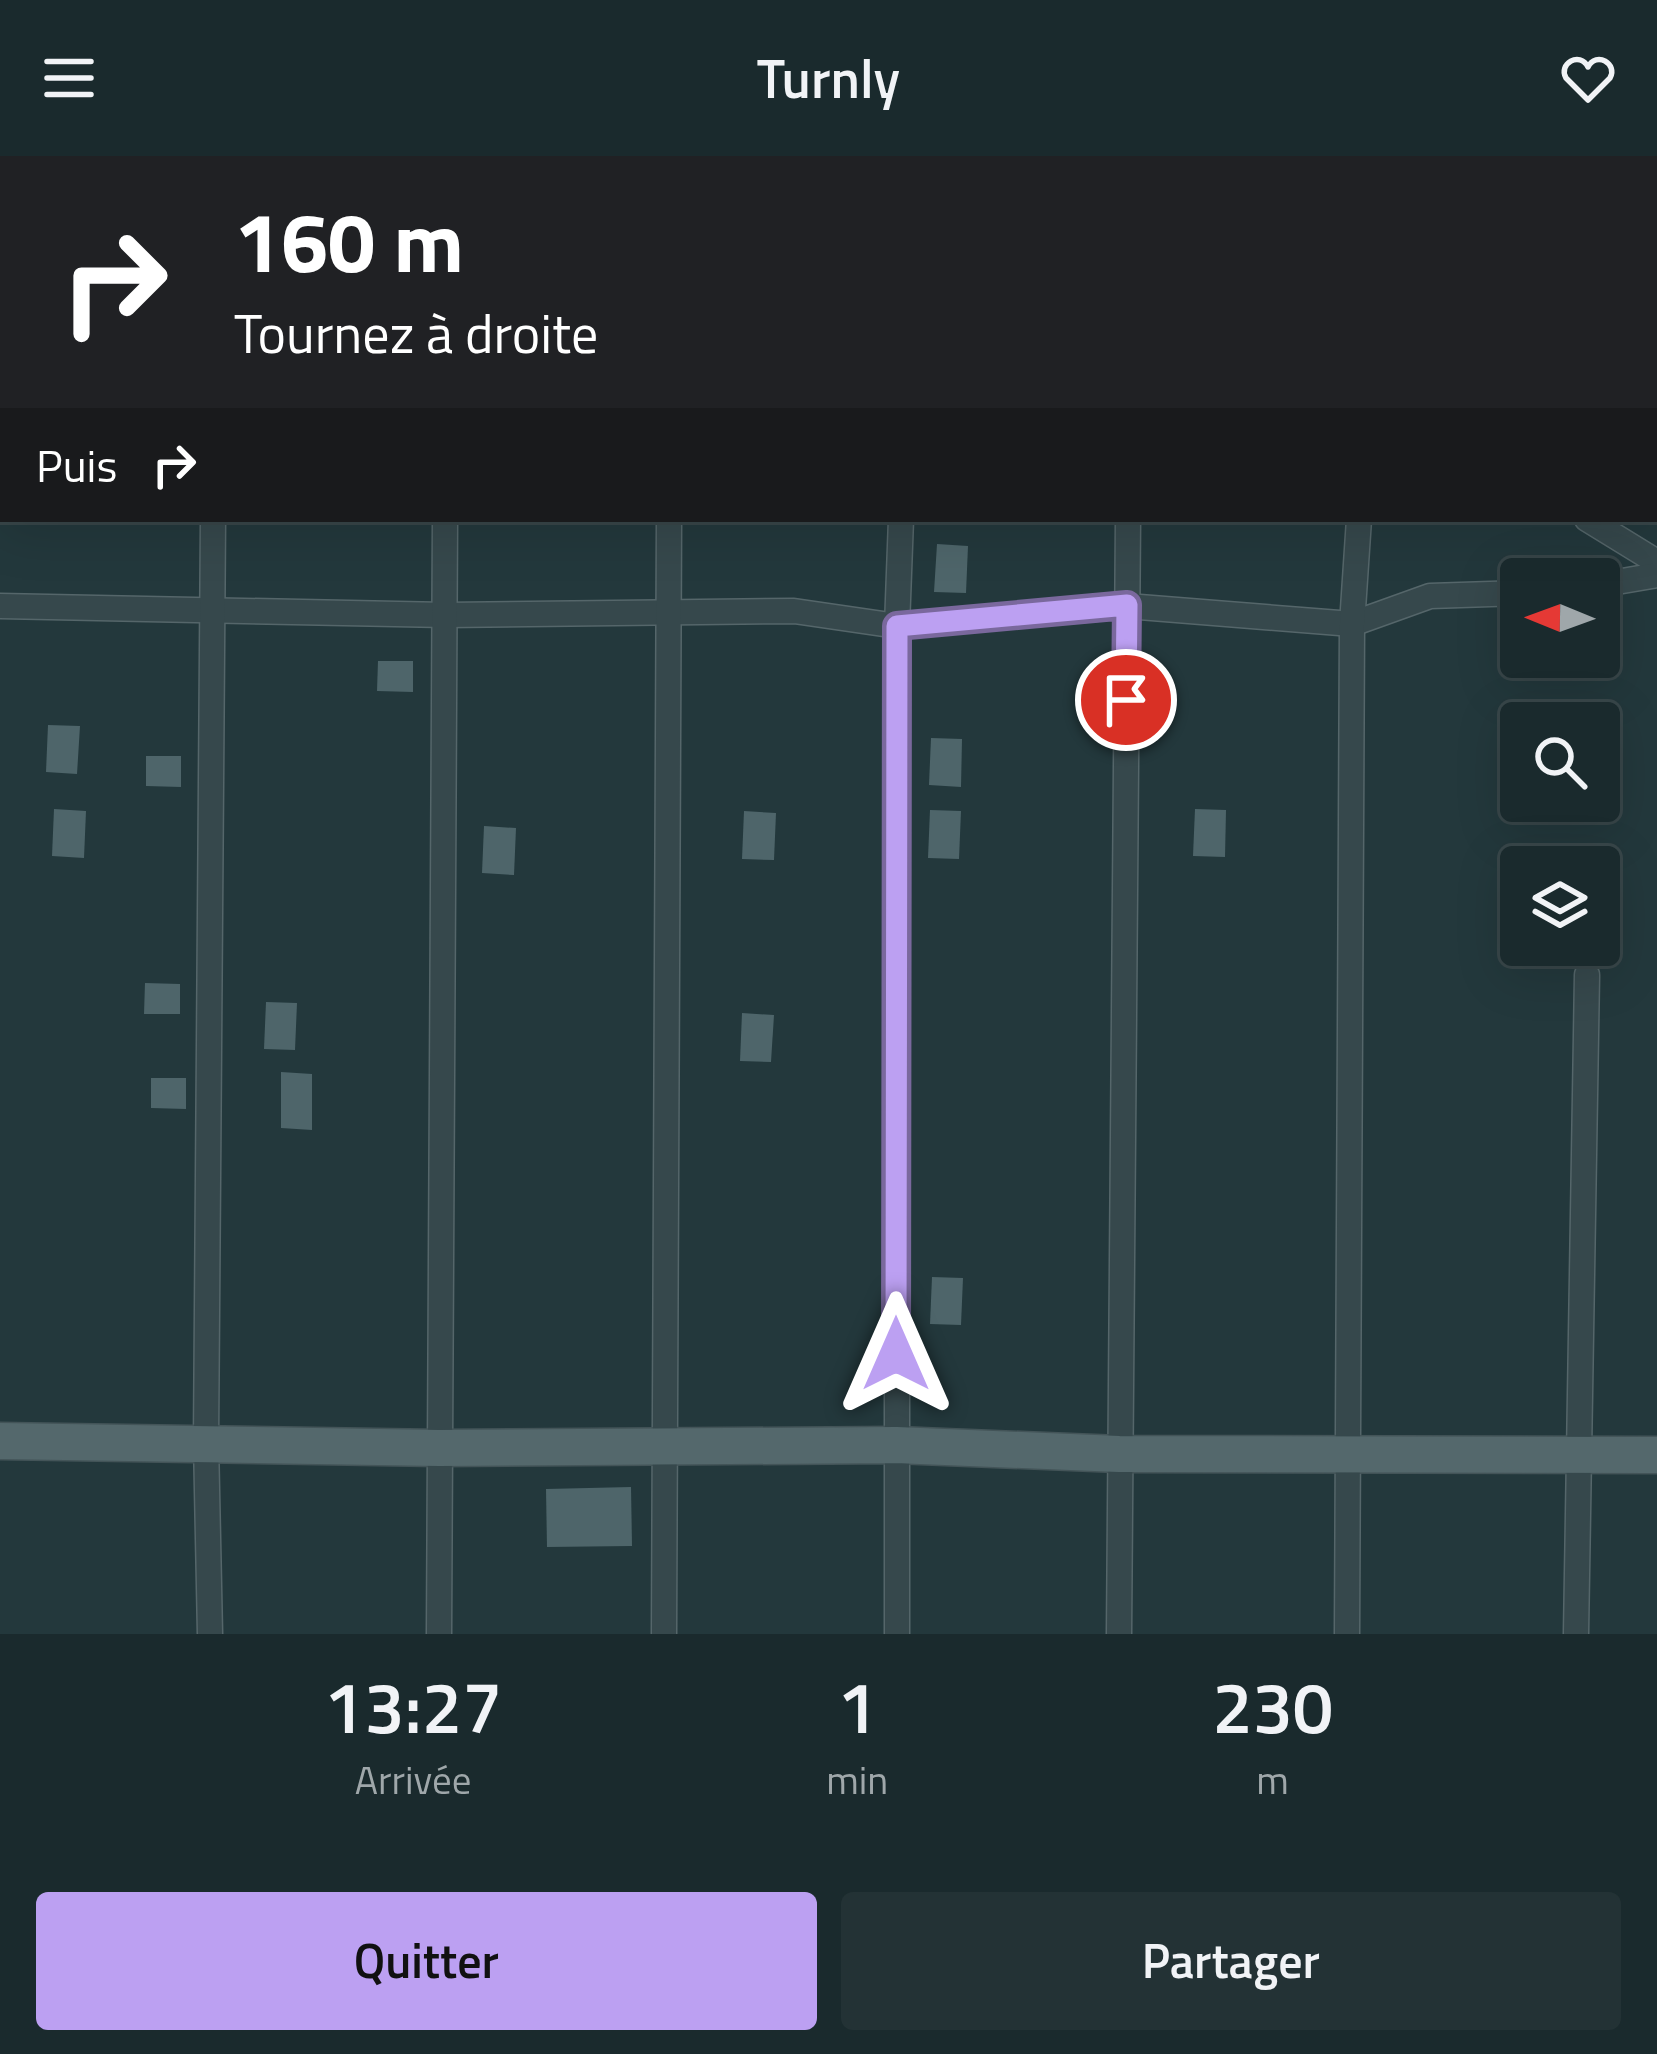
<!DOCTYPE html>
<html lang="fr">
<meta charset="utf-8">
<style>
:root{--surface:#1a2a2d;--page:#233235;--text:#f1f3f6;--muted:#9fa7aa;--line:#384649;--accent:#bca0f2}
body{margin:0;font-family:"Titillium Web",sans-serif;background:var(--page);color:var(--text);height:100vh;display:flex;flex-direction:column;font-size:45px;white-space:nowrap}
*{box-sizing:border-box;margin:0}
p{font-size:39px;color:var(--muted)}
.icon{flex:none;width:66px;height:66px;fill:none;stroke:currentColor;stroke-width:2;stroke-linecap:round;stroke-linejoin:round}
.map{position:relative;height:1478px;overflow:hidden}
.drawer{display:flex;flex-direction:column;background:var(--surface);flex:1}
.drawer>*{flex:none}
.hud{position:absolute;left:0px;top:0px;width:1659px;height:366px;box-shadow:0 12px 48px #0002,0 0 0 3px var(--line);background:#202124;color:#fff;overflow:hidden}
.needle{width:78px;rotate:271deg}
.fabs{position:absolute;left:1500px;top:402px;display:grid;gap:24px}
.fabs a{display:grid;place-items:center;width:120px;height:120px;border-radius:12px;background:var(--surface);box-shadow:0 12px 48px #0002,0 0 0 3px var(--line);font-size:60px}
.pin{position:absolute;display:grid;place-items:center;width:102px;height:102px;color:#fff;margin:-51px;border:6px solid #fff;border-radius:50%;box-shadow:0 3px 12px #0007}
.me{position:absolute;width:132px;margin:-66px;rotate:0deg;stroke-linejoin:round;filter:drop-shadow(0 0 9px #0008)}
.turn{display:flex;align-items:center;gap:42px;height:252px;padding:0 36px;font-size:54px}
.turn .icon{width:156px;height:156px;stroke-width:2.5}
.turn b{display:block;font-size:84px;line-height:102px}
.then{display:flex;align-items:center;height:114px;padding:0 36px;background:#0003;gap:24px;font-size:45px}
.eta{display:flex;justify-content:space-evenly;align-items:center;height:204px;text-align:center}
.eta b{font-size:72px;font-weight:600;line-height:84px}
.primary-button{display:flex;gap:24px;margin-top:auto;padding:24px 36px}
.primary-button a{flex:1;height:138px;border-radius:12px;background:var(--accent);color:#111;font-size:48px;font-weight:600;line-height:138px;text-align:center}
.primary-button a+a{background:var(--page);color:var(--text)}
header{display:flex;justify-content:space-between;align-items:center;height:156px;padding:0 36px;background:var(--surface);font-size:54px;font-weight:600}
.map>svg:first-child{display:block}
.building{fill:#4e656a}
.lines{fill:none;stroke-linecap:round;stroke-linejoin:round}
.minor-casing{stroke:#55666a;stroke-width:27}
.primary-casing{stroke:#435458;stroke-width:39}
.minor{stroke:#36484c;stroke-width:24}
.primary{stroke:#54686c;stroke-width:36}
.route-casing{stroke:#7a689d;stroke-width:30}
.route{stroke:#bca0f2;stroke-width:21}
</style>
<header><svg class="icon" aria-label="menu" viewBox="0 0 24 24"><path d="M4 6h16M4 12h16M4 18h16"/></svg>Turnly<svg class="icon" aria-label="heart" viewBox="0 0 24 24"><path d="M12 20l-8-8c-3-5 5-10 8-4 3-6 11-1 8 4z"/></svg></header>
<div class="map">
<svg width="1657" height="1478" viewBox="0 0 1657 1478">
<rect width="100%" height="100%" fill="#23383c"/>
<g class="building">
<path d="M937 388 968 390 966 437 934 436Z"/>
<path d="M378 505H413V536L377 535Z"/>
<path d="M48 569 80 570 77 618 46 616Z"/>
<path d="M931 582 962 583 961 631 929 629Z"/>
<path d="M146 600H181V631L146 630Z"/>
<path d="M54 653 86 655 84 702 52 700Z"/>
<path d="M1195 653 1226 654 1225 701 1193 700Z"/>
<path d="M930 654 961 655 959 703 928 702Z"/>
<path d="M744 655 776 657 774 704 742 703Z"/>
<path d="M484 670 516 672 514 719 482 717Z"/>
<path d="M145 827 180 828V858H144Z"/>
<path d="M266 846 297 847 295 894 264 893Z"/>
<path d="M742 857 774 859 771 906 740 905Z"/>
<path d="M281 916 312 918V974L281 972Z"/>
<path d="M151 922H186V953L151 952Z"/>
<path d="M932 1121 963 1122 961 1169 930 1168Z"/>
<path d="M631 1331 632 1390 547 1391 546 1333Z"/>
</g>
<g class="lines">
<defs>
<g id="minor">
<path d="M211 0V3"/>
<path d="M443 0V3"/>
<path d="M900 0 901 3"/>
<path d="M921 0 926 3"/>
<path d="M1633 0 1636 3"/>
<path d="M672 3V0"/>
<path d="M1656 20 1657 21"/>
<path d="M1587 363 1657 406"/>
<path d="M1599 429 1657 419"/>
<path d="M0 450 446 459 794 455 897 470 1127 450 1352 468 1430 440 1521 437"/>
<path d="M210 1478 206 1286 213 363"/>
<path d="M439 1478 445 363"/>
<path d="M664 1478 669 363"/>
<path d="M897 1478V470L901 363"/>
<path d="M1119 1478 1128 363"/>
<path d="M1347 1478 1352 468 1359 363"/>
<path d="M1576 1478 1587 819"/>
</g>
<path id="primary" d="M0 1285 439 1292 896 1289 1119 1298 1657 1299"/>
</defs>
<use href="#minor" class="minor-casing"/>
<use href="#primary" class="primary-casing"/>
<use href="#minor" class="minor"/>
<use href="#primary" class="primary"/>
</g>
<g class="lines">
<defs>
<path id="route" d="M896 1198 897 470 1127 449 1126 544"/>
</defs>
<use href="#route" class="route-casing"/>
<use href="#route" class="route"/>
</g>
</svg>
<div class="fabs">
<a><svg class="needle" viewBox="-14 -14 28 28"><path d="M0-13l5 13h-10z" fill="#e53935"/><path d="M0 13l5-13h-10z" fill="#9fa7aa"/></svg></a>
<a><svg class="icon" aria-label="search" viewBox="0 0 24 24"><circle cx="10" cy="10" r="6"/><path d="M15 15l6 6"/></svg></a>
<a><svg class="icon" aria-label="layers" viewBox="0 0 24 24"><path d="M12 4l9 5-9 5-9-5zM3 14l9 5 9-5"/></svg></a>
</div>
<div class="pin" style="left:1126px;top:544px;background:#d93025"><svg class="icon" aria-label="arrive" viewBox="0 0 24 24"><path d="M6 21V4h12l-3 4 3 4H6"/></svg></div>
<svg class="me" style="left:896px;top:1198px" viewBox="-20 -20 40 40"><path d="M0-17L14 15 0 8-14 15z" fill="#bca0f2" stroke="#fff" stroke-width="4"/></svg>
<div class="hud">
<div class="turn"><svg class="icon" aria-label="right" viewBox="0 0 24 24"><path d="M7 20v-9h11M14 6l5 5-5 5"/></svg><div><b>160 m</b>Tournez à droite</div></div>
<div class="then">Puis<svg class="icon" aria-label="right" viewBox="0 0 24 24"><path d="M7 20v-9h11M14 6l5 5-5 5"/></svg></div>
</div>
</div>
<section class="drawer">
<div class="eta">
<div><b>13:27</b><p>Arrivée</p></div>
<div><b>1</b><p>min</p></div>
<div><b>230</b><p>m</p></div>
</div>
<div class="primary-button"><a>Quitter</a><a>Partager</a></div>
</section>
